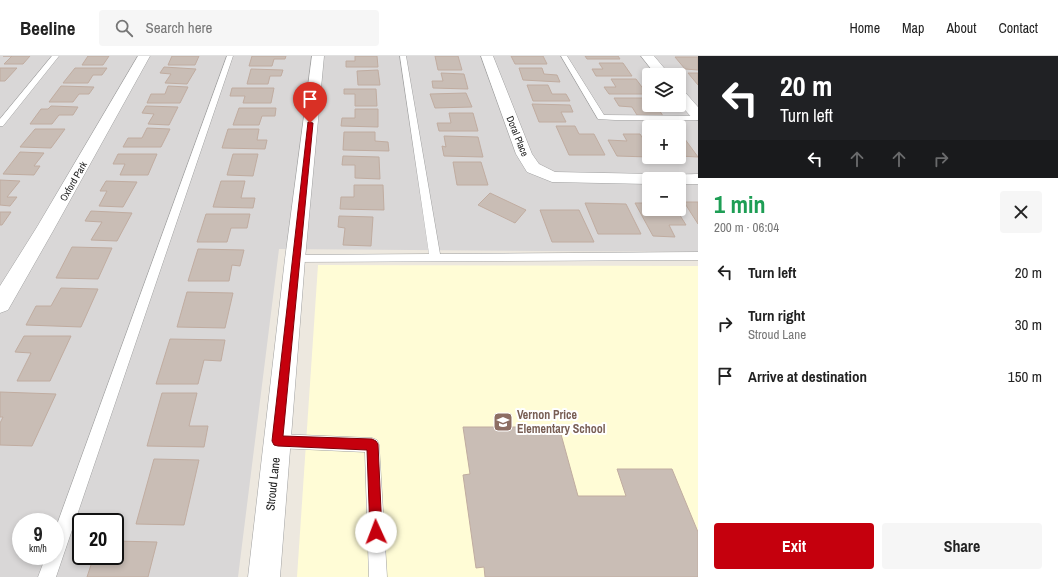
<!DOCTYPE html>
<meta charset="utf-8">
<style>
:root{--surface:#fff;--page:#f6f6f6;--text:#222;--muted:#767676;--line:#e0e0e0;--accent:#c5000d}
body{margin:0;font-family:"Archivo Narrow",sans-serif;background:var(--page);color:var(--text);height:100vh;display:flex;flex-direction:column;font-size:15px;white-space:nowrap}
*{box-sizing:border-box;margin:0}
p{font-size:13px;color:var(--muted)}
.icon{flex:none;width:22px;height:22px;fill:none;stroke:currentColor;stroke-width:2;stroke-linecap:round;stroke-linejoin:round}
.map{position:relative;flex:1;overflow:hidden}
.panel{display:flex;flex-direction:column;background:var(--surface);width:360px}
.panel>*{flex:none}
.hud{background:#202124;color:#fff;overflow:hidden}
.tools{position:absolute;left:642px;top:12px;display:grid;gap:8px}
.tools a{display:grid;place-items:center;width:44px;height:44px;border-radius:4px;background:var(--surface);box-shadow:0 2px 6px #0003;font-size:20px}
.speed{position:absolute;left:12px;top:457px;display:flex;gap:8px;font-size:20px;font-weight:700;text-align:center}
.speed>*{display:grid;place-content:center;width:52px;height:52px;border-radius:50%;background:var(--surface);box-shadow:0 2px 6px #0003;line-height:1}
.speed small{font-size:10px;font-weight:400}
.speed .limit{border:2px solid #111;border-radius:6px;background:#fff;color:#111}
.pin{position:absolute;display:grid;place-items:center;width:34px;height:34px;color:#fff;margin:-41px -17px;border-radius:50% 50% 50% 0;rotate:-45deg;box-shadow:0 0 4px #0007}
.pin .icon{rotate:45deg}
.me{position:absolute;width:44px;margin:-22px;rotate:358deg;stroke-linejoin:round;filter:drop-shadow(0 0 3px #0008)}
.turn{display:flex;align-items:center;gap:14px;height:84px;padding:0 16px;font-size:18px}
.turn .icon{width:52px;height:52px;stroke-width:2.5}
.turn b{display:block;font-size:28px;line-height:34px}
.lanes{display:flex;align-items:center;height:38px;padding:0 16px;background:#0003;justify-content:center;gap:20px;direction:ltr}
.lanes .off{opacity:.35}
.round{display:grid;place-items:center;flex:none;width:42px;height:42px;border-radius:4px;background:var(--page)}
.headline{display:flex;align-items:center;justify-content:space-between;height:68px;padding:0 16px}
h1{font-size:24px;font-weight:700;line-height:30px;color:#1e9e55}
.button{display:flex;gap:8px;margin-top:auto;padding:8px 16px}
.button a{flex:1;height:46px;border-radius:4px;background:var(--accent);color:#fff;font-size:16px;font-weight:700;line-height:46px;text-align:center}
.button a+a{background:var(--page);color:var(--text)}
ul{padding:0;list-style:none}
li{display:flex;align-items:center;gap:12px;height:52px;padding:0 16px}
li div{flex:1}
li b{display:block;font-size:15px}
li em{font-style:normal}
header{display:flex;align-items:center;gap:24px;box-sizing:border-box;height:56px;padding:0 20px;background:var(--surface);border-bottom:1px solid var(--line)}
header strong{font-size:19px}
nav{display:flex;gap:22px;margin-inline-start:auto;font-size:14px}
.search{width:280px;height:36px;background:var(--page);display:flex;align-items:center;gap:10px;box-sizing:border-box;padding:0 14px;border-radius:4px;color:var(--muted);font-size:15px}
main{display:flex;flex:1;min-height:0}
.map>svg:first-child{display:block}
.residential{fill:#d9d7d7;fill-rule:evenodd}
.education{fill:#fffcd6}
.building{fill:#c9bdb5;stroke:#c0aca0}
.lines{fill:none;stroke-linecap:round;stroke-linejoin:round}
.lane-casing{stroke:#a1a1a1;stroke-width:1}
.street-casing{stroke:#a1a1a1;stroke-width:1}
.lane{fill:#fff;fill-rule:evenodd}
.street{fill:#fff;fill-rule:evenodd}
.route{fill:#c5000d;stroke:#800008}
.labels{text-anchor:middle;stroke-width:4;stroke-linejoin:round;paint-order:stroke}
.far-street-label{font-size:10px;fill:#1a1a1a;stroke:#fff}
.education-label{font-size:12px;font-weight:bold;fill:#785e54;stroke:#fff;text-anchor:start}
.street-label{font-size:12px;fill:#1a1a1a;stroke:#fff}
</style>
<header>
<strong>Beeline</strong>
<div class="search"><svg class="icon" aria-label="search" viewBox="0 0 24 24"><circle cx="10" cy="10" r="6"/><path d="M15 15l6 6"/></svg>Search here</div>
<nav><a>Home</a><a>Map</a><a>About</a><a>Contact</a></nav>
</header>
<main>
<div class="map">
<svg width="698" height="521" viewBox="0 0 698 521">
<rect width="100%" height="100%" fill="#ede8df"/>
<path class="residential" d="M0 0H698V196L279 193 238 521H0ZM649 19H679V49H649ZM649 71H679V101H649ZM649 123H679V153H649ZM21 466H55V500H21ZM81 466H115V500H81Z"/>
<path class="education" d="M318 209 698 210V521H297Z"/>
<g class="building">
<path d="M3 0H30L23 8H4L12 0Z"/>
<path d="M88 0H109L103 9H82Z"/>
<path d="M172 0H199L195 9H168Z"/>
<path d="M252 0H286L285 3H274L272 10H249Z"/>
<path d="M355 0H377L378 11H346V5H355Z"/>
<path d="M435 0H458L462 14H438Z"/>
<path d="M511 0H543L547 8H515Z"/>
<path d="M585 0H618L620 3H587Z"/>
<path d="M675 1H698V14L685 13Z"/>
<path d="M599 7H623L632 20H596L592 13H603Z"/>
<path d="M164 11 196 13 187 28 165 27 171 18 160 17Z"/>
<path d="M0 12H17L5 25H0Z"/>
<path d="M75 12H107L102 19H93L88 27H63Z"/>
<path d="M519 12H542L544 18 557 19 560 26 523 24Z"/>
<path d="M251 13 283 14 281 20H270L268 28H247Z"/>
<path d="M378 14 380 29H358L357 15Z"/>
<path d="M441 17 464 18 468 33 433 32 432 25H443Z"/>
<path d="M688 17H698V29Z"/>
<path d="M611 23H636L647 38H609L604 31H616Z"/>
<path d="M527 29H548L552 38H566L570 45H533Z"/>
<path d="M61 30 94 31 89 38H79L73 46H49Z"/>
<path d="M168 30 188 31 180 47H147L151 38H165Z"/>
<path d="M232 32H274L271 47H243L245 40H230Z"/>
<path d="M344 33H376L377 50H355V38H344Z"/>
<path d="M466 37 472 51 435 52 430 38Z"/>
<path d="M614 42H649V49H656L663 60 637 59 632 51 619 50Z"/>
<path d="M532 48 570 49 573 56H561L566 66H539Z"/>
<path d="M51 50 78 51 73 59H59L52 68H30L41 53H48Z"/>
<path d="M146 50 178 51 169 69 148 68 154 58 142 57Z"/>
<path d="M239 52H276L275 60H262L259 69H233Z"/>
<path d="M355 53H378V71L341 70 342 62H355Z"/>
<path d="M449 57H473L478 75H439L437 67H451Z"/>
<path d="M556 70H575L579 78H594L605 99H569Z"/>
<path d="M147 72 170 73 161 91H123L128 82H142Z"/>
<path d="M35 73H65L51 92 20 91Z"/>
<path d="M228 73H259L257 84H267L265 93 222 92Z"/>
<path d="M679 75 698 101 679 100Z"/>
<path d="M344 76H375V85L388 86 389 95 343 94Z"/>
<path d="M623 78H640L649 92V101L617 100 608 84 627 85Z"/>
<path d="M444 80 478 81 483 101 444 100 442 90 446 91Z"/>
<path d="M20 96 44 97 34 110H40L34 119 3 118Z"/>
<path d="M118 98H157L148 119H120L125 108H113Z"/>
<path d="M233 98H258L253 120 227 119Z"/>
<path d="M343 100 379 101 380 123 355 122V109H342Z"/>
<path d="M453 106H481L488 129H457Z"/>
<path d="M0 124 20 125 7 141H17L10 150 0 149Z"/>
<path d="M106 125 137 126 123 151 99 150 107 135H100Z"/>
<path d="M221 125H245L241 142H255L253 152 213 151Z"/>
<path d="M354 129H383L384 154 340 153 341 141H354Z"/>
<path d="M490 137 526 154 515 167 478 149Z"/>
<path d="M684 146H698V168Z"/>
<path d="M585 147 626 148 641 178H598Z"/>
<path d="M635 147H649V153H676L686 169H669L675 181 653 180Z"/>
<path d="M540 154H579L594 186H552Z"/>
<path d="M91 155 132 157 117 185 91 184 102 166 85 165Z"/>
<path d="M0 156H11L2 169H0Z"/>
<path d="M206 158H250L247 172H231L227 186H197Z"/>
<path d="M339 160 373 161 371 190 343 189 345 172 338 171Z"/>
<path d="M72 191 112 192 98 223 56 222Z"/>
<path d="M198 193 244 194 240 210 232 209 229 225H188Z"/>
<path d="M61 232 98 233 81 271 26 269 36 250H51Z"/>
<path d="M187 236 233 237 225 272 177 271Z"/>
<path d="M24 280H71L50 325H17L31 297 15 296Z"/>
<path d="M170 283 225 284 221 305 204 304 198 328H156Z"/>
<path d="M0 336 56 338 32 390 0 389V367L3 361H0Z"/>
<path d="M162 337H197L189 370H208L204 391 147 390Z"/>
<path d="M463 371H559L578 440H626L617 413H672L698 476V521H485L484 511 476 512 463 419 470 418Z"/>
<path d="M154 403 199 404 184 469 136 468Z"/>
<path d="M115 485 157 486 148 521H87L94 500H115Z"/>
</g>
<g class="lines">
<defs>
<g id="lane">
<path d="M52 0H59L3 70H0V63Z"/>
<path d="M227 0H233L56 521H38L46 500H55V474Z"/>
<path d="M400 0H406L440 198 698 196V204L291 206 290 203 291 200 295 199 429 198Z"/>
<path d="M561 0H567L604 59 698 60V64H615L598 63Z"/>
<path d="M277 378 372 382 377 384 379 389 387 521H369L365 396 277 392 272 390 270 385 272 380Z"/>
</g>
<g id="street">
<path d="M138 0H150L53 175 8 254 0 257V230L37 171Z"/>
<path d="M312 0H324L305 203 280 521H248L285 203Z"/>
<path d="M481 0H493L532 98 539 108 555 116 654 118C663 120 687 118 698 118V128H679V123H649V128L552 126 527 116 516 98Z"/>
<path d="M641 0H654L670 19H656Z"/>
<path d="M679 34 684 35 698 51V64L693 63 679 47Z"/>
</g>
</defs>
<use href="#lane" class="lane-casing"/>
<use href="#street" class="street-casing"/>
<use href="#lane" class="lane"/>
<use href="#street" class="street"/>
</g>
<path class="route" d="M308 66 313 67 283 380 372 383 376 385 378 388 382 476 381 480 376 482 372 480 370 476 367 394 278 390 274 389 272 385Z"/>
<defs>
<symbol id="school-square" viewBox="-11 -11 22 22"><rect x="-9" y="-9" width="18" height="18" rx="4" fill="#8d6e63" stroke="#fff"/><path d="M0-5L7-2L0 1L-7-2ZM-4 1L0 2.5L4 1V4Q0 6-4 4Z" fill="#fff"/></symbol>
</defs>
<g fill-rule="evenodd">
<use href="#school-square" x="492" y="355" width="22" height="22"/>
</g>
<g class="labels">
<g class="far-street-label">
<text transform="translate(518 80) rotate(68)" y="4">Doral Place</text>
<text transform="translate(73 125) rotate(-60)" y="4">Oxford Park</text>
</g>
<g class="education-label">
<text x="517" y="363">Vernon Price<tspan x="517" dy="14">Elementary School</tspan></text>
</g>
<g class="street-label">
<text transform="translate(273 428) rotate(-84)" y="4">Stroud Lane</text>
</g>
</g>
</svg>
<div class="tools">
<a><svg class="icon" aria-label="layers" viewBox="0 0 24 24"><path d="M12 4l9 5-9 5-9-5zM3 14l9 5 9-5"/></svg></a>
<a>+</a>
<a>−</a>
</div>
<div class="speed"><div>9<small>km/h</small></div><div class="limit">20</div></div>
<div class="pin" style="left:310px;top:67px;background:#d93025"><svg class="icon" aria-label="arrive" viewBox="0 0 24 24"><path d="M6 21V4h12l-3 4 3 4H6"/></svg></div>
<svg class="me" style="left:376px;top:476px" viewBox="-20 -20 40 40"><circle r="19" fill="#fff"/><path d="M0-13L10 11 0 6-10 11z" fill="#c5000d"/></svg>
</div>
<section class="panel">
<div class="hud">
<div class="turn"><svg class="icon" aria-label="left" viewBox="0 0 24 24"><path d="M17 20v-9H6M10 6l-5 5 5 5"/></svg><div><b>20 m</b>Turn left</div></div>
<div class="lanes"><svg class="icon" aria-label="left" viewBox="0 0 24 24"><path d="M17 20v-9H6M10 6l-5 5 5 5"/></svg><svg class="icon off" aria-label="ahead" viewBox="0 0 24 24"><path d="M12 20V5M6 11l6-6 6 6"/></svg><svg class="icon off" aria-label="ahead" viewBox="0 0 24 24"><path d="M12 20V5M6 11l6-6 6 6"/></svg><svg class="icon off" aria-label="right" viewBox="0 0 24 24"><path d="M7 20v-9h11M14 6l5 5-5 5"/></svg></div>
</div>
<div class="headline"><div><h1>1 min</h1><p>200 m · 06:04</p></div><a class="round"><svg class="icon" aria-label="close" viewBox="0 0 24 24"><path d="M6 6l12 12M18 6L6 18"/></svg></a></div>
<ul>
<li><svg class="icon" aria-label="left" viewBox="0 0 24 24"><path d="M17 20v-9H6M10 6l-5 5 5 5"/></svg><div><b>Turn left</b></div><em>20 m</em></li>
<li><svg class="icon" aria-label="right" viewBox="0 0 24 24"><path d="M7 20v-9h11M14 6l5 5-5 5"/></svg><div><b>Turn right</b><p>Stroud Lane</p></div><em>30 m</em></li>
<li><svg class="icon" aria-label="arrive" viewBox="0 0 24 24"><path d="M6 21V4h12l-3 4 3 4H6"/></svg><div><b>Arrive at destination</b></div><em>150 m</em></li>
</ul>
<div class="button"><a>Exit</a><a>Share</a></div>
</section>
</main>
